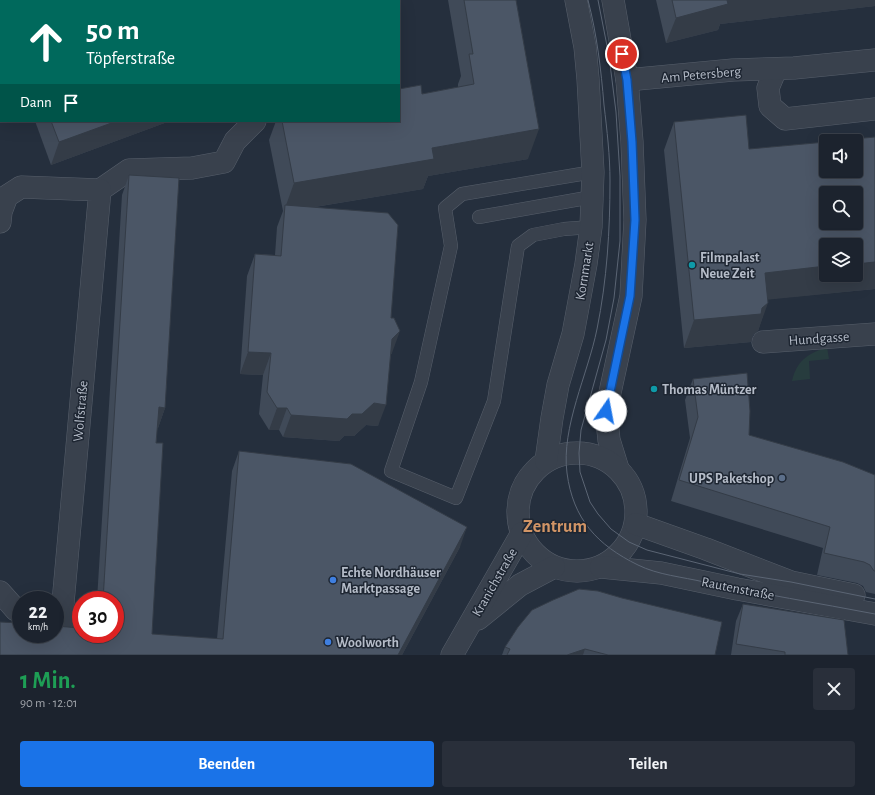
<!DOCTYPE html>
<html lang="de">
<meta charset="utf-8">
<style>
:root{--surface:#1c232e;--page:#292f3a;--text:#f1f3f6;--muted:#a0a4aa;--line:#3a404a;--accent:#1a73e8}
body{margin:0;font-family:"Alegreya Sans",sans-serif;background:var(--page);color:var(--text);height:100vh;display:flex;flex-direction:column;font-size:15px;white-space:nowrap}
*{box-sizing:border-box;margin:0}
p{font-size:13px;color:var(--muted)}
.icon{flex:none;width:22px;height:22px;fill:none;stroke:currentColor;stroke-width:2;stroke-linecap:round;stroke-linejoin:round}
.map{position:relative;height:655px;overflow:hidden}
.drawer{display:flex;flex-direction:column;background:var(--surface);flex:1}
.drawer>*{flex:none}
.banner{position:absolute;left:0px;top:0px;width:400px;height:122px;box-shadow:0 4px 16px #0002,0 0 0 1px var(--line);background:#00695c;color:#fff;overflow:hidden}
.buttons{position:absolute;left:819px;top:134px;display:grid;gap:8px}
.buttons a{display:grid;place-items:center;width:44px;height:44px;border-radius:4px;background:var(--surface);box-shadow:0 4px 16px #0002,0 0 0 1px var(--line);font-size:20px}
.speed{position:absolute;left:12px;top:591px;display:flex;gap:8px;font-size:20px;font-weight:700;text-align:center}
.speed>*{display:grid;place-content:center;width:52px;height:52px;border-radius:50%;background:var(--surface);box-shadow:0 4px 16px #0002,0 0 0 1px var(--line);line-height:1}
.speed small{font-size:10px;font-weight:400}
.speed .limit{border:6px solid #d22;background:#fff;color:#111}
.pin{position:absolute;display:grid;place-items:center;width:34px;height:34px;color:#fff;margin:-17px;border:2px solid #fff;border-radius:50%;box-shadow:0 1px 4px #0007}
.me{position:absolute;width:44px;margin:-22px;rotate:12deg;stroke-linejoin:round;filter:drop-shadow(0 0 3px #0008)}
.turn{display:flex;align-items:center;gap:14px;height:84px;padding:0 20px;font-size:18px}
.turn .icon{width:52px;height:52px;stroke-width:2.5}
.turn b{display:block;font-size:28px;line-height:34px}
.then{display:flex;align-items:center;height:38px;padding:0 20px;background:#0003;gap:8px;font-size:15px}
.round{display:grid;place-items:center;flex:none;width:42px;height:42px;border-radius:4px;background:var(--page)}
.headline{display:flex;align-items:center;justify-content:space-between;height:68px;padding:0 20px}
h1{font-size:24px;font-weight:700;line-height:30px;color:#1e9e55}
.action{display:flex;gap:8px;margin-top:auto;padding:8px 20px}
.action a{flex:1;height:46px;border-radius:4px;background:var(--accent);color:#fff;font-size:16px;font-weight:700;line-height:46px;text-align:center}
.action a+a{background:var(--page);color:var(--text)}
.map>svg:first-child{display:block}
.green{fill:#273c3e}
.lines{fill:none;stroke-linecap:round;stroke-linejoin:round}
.service-casing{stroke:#575f6b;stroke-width:14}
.minor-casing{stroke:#575f6b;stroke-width:23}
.service{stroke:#39414d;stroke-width:13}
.minor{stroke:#39414d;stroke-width:22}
.tram{stroke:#5b6574;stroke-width:1}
.wall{fill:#404a58}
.shaded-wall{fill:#343c47}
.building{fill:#4b5666;stroke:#343c47;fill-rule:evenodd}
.route-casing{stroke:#114b97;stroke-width:10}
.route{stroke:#1a73e8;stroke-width:7}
.culture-dot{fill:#0f9aa8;stroke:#1e2632;stroke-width:1.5}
.service-dot{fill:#5c6f8a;stroke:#1e2632;stroke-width:1.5}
.shop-dot{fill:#3f7fe0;stroke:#1e2632;stroke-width:1.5}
.labels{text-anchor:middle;stroke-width:3;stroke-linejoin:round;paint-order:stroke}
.street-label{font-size:14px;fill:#b5bcc8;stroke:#1e2632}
.poi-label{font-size:14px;font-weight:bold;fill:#b5bcc8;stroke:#1e2632;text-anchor:start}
.district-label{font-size:18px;font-weight:bold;fill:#d29566;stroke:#1e2632}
</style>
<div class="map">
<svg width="875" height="655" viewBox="0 0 875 655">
<rect width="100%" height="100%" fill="#252f3d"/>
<path class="green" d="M827 347 829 359 809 361 810 379 792 381C797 360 808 354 827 347Z"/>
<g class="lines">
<defs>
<g id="service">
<path d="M479 217 592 197"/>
<path d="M591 227 564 229 533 235 518 246 494 401 456 498 391 471 421 382 451 246 445 208 462 194 593 172"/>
</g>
<g id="minor">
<path d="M371 0V1"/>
<path d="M613 0 627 80 632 142 635 220 631 296 606 411 609 440 618 469"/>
<path d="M776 69 768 88 770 106 785 119 875 109"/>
<path d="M627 80 733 70 794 68 875 60"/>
<path d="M100 190 129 170 192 168 224 162 235 141 255 121"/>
<path d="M0 222 1 212 7 196 21 187 100 190 61 625 55 623"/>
<path d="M763 342 875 334"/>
<circle cx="577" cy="512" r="59"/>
<path d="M546 461 552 418 558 385 573 334 586 264 591 227 593 172 588 79 585 47 576 0"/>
<path d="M636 524 706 549 791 582 854 595"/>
<path d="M601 567 661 573 737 589 875 614"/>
<path d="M0 592 16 610 21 612"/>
<path d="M478 619 520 585 554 567"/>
<path d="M452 655 522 533"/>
</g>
</defs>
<use href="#service" class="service-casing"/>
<use href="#minor" class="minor-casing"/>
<use href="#service" class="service"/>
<use href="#minor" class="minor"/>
<g class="tram">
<path d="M588 0C597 35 601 69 604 105 607 130 610 156 610 181 610 230 607 280 597 329 588 374 561 427 567 473 573 519 597 545 638 565 658 575 683 577 704 582 761 594 818 603 875 614"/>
<path d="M598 0 609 56 616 112 620 176V241L614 298 606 340 581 430 579 453 580 472 590 502 598 514 611 529 629 542 647 550 740 574 791 582 875 599"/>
</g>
</g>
<g class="wall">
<rect x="144" y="0" width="204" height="1"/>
<path d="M448 0H516L528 159 428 176 423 189 315 207 391 318 392 353 391 354 378 426 366 425 354 436H344L339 441 283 437 279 430H269L259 414 263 375 240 374 247 276 255 254 275 255 277 227 283 211 269 140 276 121H399L422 94 458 87V84L461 76Z"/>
<path d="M656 0H875V6L720 24 718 30 666 43Z"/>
<path d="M35 121H170L51 165Z"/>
<path d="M674 122 749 149 875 289 768 299 758 331 753 335 751 342 684 348 664 150Z"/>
<path d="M129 175 165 408 158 428H157L156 443 152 634 217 639 232 471 239 451 460 547 402 655H0L115 634V600H97L122 195Z"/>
<path d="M693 379 749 435 875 475V594L866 592 863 586 857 583 817 575 823 548 671 501 690 438 685 400Z"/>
<path d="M743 604 848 655H731L736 621Z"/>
<path d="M518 627 715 655H502L505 647Z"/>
</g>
<g class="shaded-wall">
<path d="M726 0H875V6L720 24 718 30 666 43 676 18Z"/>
<path d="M117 121H170L51 165 59 142Z"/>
<path d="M539 129 528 159 428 176 423 189 284 212 285 208 294 183 432 148Z"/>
<path d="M875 262V289L755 301 765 273 826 266V275H856V264Z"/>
<path d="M768 303 758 331 753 335 751 342 684 348 694 320Z"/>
<path d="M400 331 392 353 384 361 392 339Z"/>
<path d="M248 352 271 353 263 375 240 374Z"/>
<path d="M374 403 386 405 378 426 366 425 354 436H344L339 441 283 437 291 415 352 414Z"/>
<path d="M159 407 165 408 158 428 152 427Z"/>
<path d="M277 408H287L279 430H269Z"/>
<path d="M467 527 460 547 402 655H398Z"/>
<path d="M585 649 583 655H567Z"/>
</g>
<g class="building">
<path d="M160 0H348V1H161Z"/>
<path d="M464 0H516L539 129 432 148 434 159 294 183 282 121H399V89L421 85 422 94 474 84 469 54H473Z"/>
<path d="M672 0H727L728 4 676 18Z"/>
<path d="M746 115 749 149 826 142V171H856V141H832L875 137V262L856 264V245H826V266L765 273 768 303 762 308 761 314 694 320 674 122ZM826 193H856V223H826Z"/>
<path d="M51 121H117L59 142Z"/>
<path d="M129 175 179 178 165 408 159 407 156 443H163L152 634 223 639 239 451 351 464 467 527 398 655H0V622L21 623V634H55V626L81 628V634H115V600H103Z"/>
<path d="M285 205 388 213 398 225 391 318H394L400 331 392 339 386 405 374 403 362 414H352L347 419 291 415 287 408H277L267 392 271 353 248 352 255 254 281 256Z"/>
<path d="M747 373 750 411 749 435 843 462 875 475V571H874L870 565 864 562 824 553 830 527 679 480 698 417 693 379Z"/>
<path d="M579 589 598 591 622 598 722 622 715 655H608L585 649 567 655H507L510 649 505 647 518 627 532 610 553 600Z"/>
<path d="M743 604 844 620 848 655H785V652L736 644Z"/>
</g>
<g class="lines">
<defs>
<path id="route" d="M606 411 630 296 635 220 632 142 627 80 622 54"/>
</defs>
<use href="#route" class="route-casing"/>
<use href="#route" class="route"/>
</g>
<g class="culture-dot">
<circle cx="692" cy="265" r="4"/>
<circle cx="654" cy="389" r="4"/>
</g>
<circle class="service-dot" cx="782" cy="478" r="4"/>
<g class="shop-dot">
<circle cx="333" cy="580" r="4"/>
<circle cx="328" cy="642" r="4"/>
</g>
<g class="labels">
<g class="street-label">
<text transform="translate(701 74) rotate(-5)" y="5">Am Petersberg</text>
<text transform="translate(584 271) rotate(-81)" y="5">Kornmarkt</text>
<text transform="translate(819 338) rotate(-4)" y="5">Hundgasse</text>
<text transform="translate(80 411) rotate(-85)" y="5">Wolfstraße</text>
<text transform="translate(494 582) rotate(-60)" y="5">Kranichstraße</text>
<text transform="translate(738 588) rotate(11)" y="5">Rautenstraße</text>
</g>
<g class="poi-label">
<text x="700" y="262">Filmpalast<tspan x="700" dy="16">Neue Zeit</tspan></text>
<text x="662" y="394">Thomas Müntzer</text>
<text x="774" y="483" text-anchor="end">UPS Paketshop</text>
<text x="341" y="577">Echte Nordhäuser<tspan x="341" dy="16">Marktpassage</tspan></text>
<text x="336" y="647">Woolworth</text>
</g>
<g class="district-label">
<text x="555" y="532">Zentrum</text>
</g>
</g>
</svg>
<div class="buttons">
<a><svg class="icon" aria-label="sound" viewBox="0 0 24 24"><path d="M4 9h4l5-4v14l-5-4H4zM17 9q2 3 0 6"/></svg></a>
<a><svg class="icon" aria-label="search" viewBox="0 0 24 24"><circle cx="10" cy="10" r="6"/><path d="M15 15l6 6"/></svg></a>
<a><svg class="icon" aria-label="layers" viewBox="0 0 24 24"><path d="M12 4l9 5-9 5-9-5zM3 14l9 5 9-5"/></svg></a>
</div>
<div class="speed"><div>22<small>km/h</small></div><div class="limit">30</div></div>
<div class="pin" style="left:622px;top:54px;background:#d93025"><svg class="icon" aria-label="arrive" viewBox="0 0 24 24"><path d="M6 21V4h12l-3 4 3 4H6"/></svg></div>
<svg class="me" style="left:606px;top:411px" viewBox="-20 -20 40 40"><circle r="19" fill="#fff"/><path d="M0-13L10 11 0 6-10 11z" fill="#1a73e8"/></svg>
<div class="banner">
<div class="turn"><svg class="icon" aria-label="ahead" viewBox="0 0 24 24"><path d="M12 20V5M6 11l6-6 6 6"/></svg><div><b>50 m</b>Töpferstraße</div></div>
<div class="then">Dann<svg class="icon" aria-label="arrive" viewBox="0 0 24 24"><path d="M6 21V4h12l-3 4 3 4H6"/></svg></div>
</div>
</div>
<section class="drawer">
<div class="headline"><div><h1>1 Min.</h1><p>90 m · 12:01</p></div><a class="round"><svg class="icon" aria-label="close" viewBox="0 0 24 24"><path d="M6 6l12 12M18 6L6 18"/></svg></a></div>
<div class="action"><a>Beenden</a><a>Teilen</a></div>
</section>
